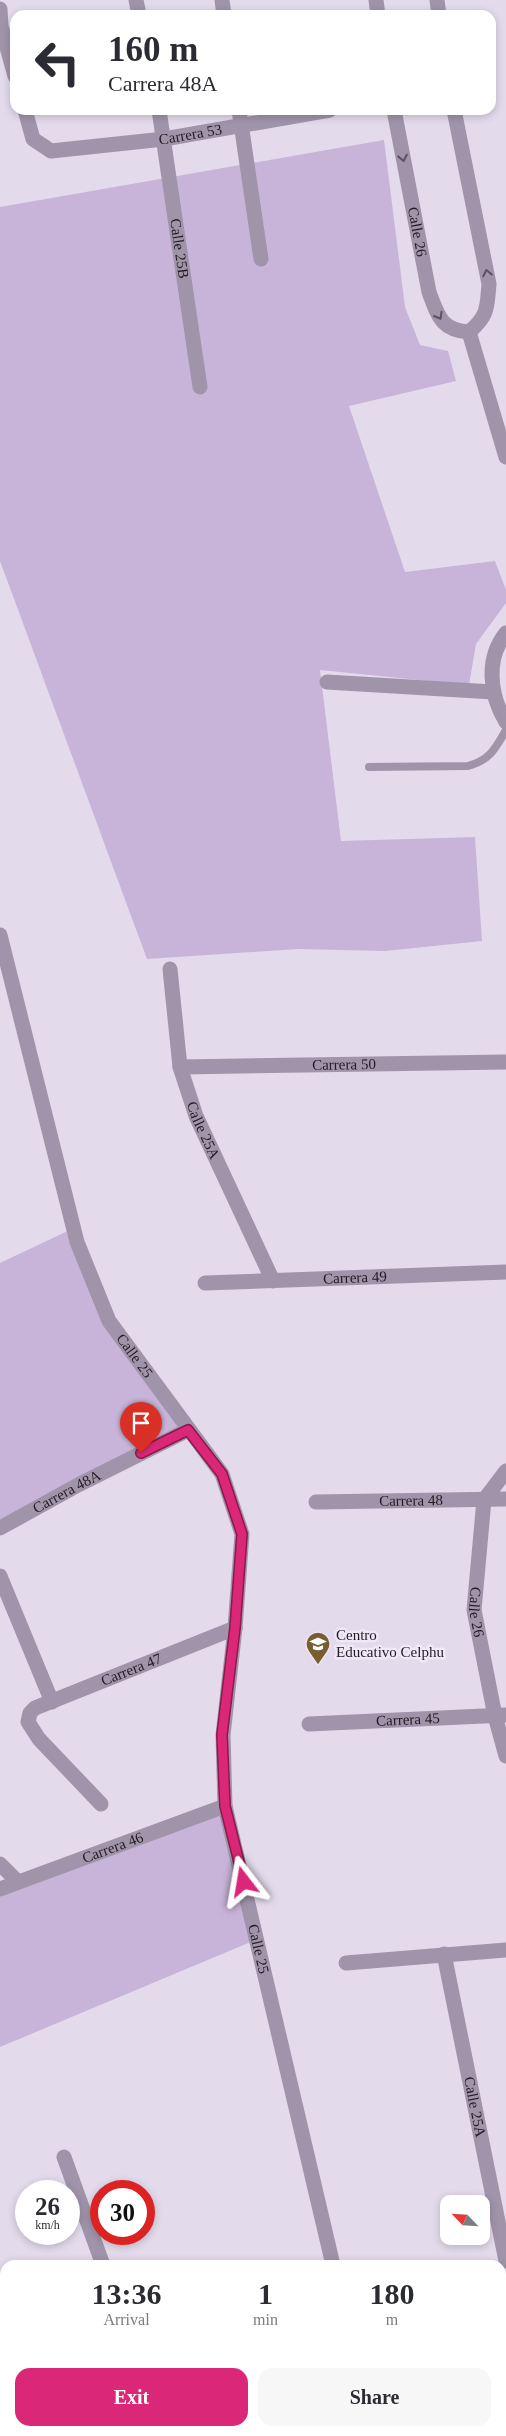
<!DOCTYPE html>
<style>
:root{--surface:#fff;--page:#f7f7f7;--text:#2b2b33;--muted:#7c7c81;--accent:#db2777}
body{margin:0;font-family:Georgia,serif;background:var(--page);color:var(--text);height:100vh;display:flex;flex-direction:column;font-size:19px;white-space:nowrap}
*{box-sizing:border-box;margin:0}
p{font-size:16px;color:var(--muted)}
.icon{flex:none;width:28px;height:28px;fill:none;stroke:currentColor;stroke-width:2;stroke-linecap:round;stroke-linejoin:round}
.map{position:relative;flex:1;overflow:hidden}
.side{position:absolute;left:0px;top:2260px;width:506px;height:176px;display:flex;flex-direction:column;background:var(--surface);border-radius:15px 15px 0 0;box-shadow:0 2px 8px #0003}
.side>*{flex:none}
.top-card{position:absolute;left:10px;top:10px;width:486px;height:105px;border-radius:15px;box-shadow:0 2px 8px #0003;background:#fff;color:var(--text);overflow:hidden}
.needle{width:32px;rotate:295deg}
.controls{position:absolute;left:440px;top:2195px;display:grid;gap:10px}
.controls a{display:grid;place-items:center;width:50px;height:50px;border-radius:10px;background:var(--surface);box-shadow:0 2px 8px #0003;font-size:25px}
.speed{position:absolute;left:15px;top:2180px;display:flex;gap:10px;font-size:25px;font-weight:700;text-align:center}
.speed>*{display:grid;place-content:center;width:65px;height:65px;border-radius:50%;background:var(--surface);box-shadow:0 2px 8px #0003;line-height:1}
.speed small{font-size:12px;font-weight:400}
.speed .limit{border:8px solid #d22;background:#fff;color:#111}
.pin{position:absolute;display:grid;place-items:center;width:42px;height:42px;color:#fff;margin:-51px -21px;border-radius:50% 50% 50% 0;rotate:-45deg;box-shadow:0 0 5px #0007}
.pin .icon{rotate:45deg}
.me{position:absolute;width:55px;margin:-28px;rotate:346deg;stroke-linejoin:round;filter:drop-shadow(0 0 4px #0008)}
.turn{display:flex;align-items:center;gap:18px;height:105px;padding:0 15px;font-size:22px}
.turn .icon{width:65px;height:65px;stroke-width:2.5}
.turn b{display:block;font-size:35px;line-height:42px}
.eta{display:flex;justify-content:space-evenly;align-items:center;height:85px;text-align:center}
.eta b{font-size:30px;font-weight:800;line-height:35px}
.action{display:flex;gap:10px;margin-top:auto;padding:10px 15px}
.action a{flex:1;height:58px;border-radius:15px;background:var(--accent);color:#fff;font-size:20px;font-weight:800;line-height:58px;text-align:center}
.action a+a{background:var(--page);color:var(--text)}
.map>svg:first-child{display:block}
.green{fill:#c8b4d9}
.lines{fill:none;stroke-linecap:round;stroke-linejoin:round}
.lane{stroke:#a094aa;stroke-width:8}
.street{stroke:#a094aa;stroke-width:15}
.oneway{stroke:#5a525f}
.route-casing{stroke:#8e194d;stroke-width:12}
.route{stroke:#db2777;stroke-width:9}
.labels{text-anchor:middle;stroke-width:5;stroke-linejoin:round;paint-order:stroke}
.street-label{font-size:15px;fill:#201c22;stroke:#f0e7f8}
.poi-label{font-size:15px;fill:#201c22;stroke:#f0e7f8;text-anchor:start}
</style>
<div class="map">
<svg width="506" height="2436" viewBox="0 0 506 2436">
<rect width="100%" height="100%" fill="#e3daeb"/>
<g class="green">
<path d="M384 140 405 307 420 345 448 351 456 381 349 406 405 572 495 561 506 590V603L476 644 469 685 320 670 341 841 475 837 482 941 385 951 298 949 147 959 0 561V207Z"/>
<path d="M74 1228 109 1321 188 1430 0 1528V1263Z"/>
<path d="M225 1806 258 1939 0 2047V1889Z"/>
</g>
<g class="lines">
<path class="lane" d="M369 767 468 766C490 760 495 749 506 730"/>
<g class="street">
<path d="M136 0 139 15"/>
<path d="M222 0 224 15"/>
<path d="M376 0 378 15"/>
<path d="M437 0 439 15"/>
<path d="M0 9 1 26 15 76"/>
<path id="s1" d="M25 110 33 139 51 151 164 139 330 110"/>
<path id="s2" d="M159 110 200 387"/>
<path d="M239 110 261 259"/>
<path id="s3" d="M394 110 429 292C438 316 441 330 469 332 488 316 487 308 489 284L454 110"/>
<path d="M469 332 506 457"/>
<path d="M506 633C485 659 490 696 506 722"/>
<path d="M327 682 493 692"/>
<path id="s4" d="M0 935 77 1242 109 1321 222 1474 242 1534 235 1628 223 1735 225 1806 333 2265"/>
<path id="s5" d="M170 969 180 1067 196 1116 273 1281"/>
<path id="s6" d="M180 1067 506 1062"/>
<path id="s7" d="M205 1283 506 1272"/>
<path id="s8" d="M506 1471 484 1500 474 1610 495 1716 506 1756"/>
<path id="s9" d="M316 1502 506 1499"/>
<path id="s10" d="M0 1528 78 1485 188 1430"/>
<path d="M0 1576 52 1702"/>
<path id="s11" d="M309 1724 506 1715"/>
<path id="s12" d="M101 1804 39 1739 28 1722 30 1713 35 1708 235 1628"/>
<path d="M0 1864 18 1882"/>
<path id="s13" d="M0 1889 225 1806"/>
<path id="s14" d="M444 1954 506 2261"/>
<path d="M346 1963 506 1950"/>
<path d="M64 2157 103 2265"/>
<path d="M165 2431 167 2436"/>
<path d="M379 2431 381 2436"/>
<path d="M8 2436 21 2431"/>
</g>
</g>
<defs><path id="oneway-chevron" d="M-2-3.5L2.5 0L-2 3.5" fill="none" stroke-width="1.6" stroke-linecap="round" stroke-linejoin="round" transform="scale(1.25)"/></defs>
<g class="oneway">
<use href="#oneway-chevron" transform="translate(403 158) rotate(79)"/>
<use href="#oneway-chevron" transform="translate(487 273) rotate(-102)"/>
<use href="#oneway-chevron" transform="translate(439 316) rotate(60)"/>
</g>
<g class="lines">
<defs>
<path id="route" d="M141 1453 188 1430 222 1474 242 1534 235 1628 222 1735 225 1806 244 1882"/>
</defs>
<use href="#route" class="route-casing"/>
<use href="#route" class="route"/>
</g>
<defs>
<symbol id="school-pin" viewBox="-11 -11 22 30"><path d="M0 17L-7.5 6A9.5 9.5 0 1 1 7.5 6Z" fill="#785e2f" stroke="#f0e7f8"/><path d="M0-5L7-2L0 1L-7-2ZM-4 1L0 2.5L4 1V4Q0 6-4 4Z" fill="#fff"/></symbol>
</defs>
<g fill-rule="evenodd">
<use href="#school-pin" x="304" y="1630" width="28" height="38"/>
</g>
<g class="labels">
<g class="street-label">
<text dy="5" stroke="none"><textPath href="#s1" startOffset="192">Carrera 53</textPath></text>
<text dy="5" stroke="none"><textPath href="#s3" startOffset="124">Calle 26</textPath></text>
<text dy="5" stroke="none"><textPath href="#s2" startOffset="140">Calle 25B</textPath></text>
<text dy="5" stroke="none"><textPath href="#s6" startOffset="164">Carrera 50</textPath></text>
<text dy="5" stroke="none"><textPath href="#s5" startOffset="166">Calle 25A</textPath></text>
<text dy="5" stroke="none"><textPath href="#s7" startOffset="150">Carrera 49</textPath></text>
<text dy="5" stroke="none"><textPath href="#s4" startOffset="445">Calle 25</textPath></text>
<text dy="5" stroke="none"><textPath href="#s10" startOffset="76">Carrera 48A</textPath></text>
<text dy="5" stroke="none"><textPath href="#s9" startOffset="95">Carrera 48</textPath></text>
<text dy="5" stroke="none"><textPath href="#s8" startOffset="149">Calle 26</textPath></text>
<text dy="5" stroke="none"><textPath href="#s12" startOffset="230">Carrera 47</textPath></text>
<text dy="5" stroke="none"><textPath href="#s11" startOffset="99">Carrera 45</textPath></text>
<text dy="5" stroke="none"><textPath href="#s13" startOffset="120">Carrera 46</textPath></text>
<text dy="5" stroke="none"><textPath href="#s4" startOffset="1075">Calle 25</textPath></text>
<text dy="5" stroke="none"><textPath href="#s14" startOffset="156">Calle 25A</textPath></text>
</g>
<g class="poi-label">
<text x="336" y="1640">Centro<tspan x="336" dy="17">Educativo Celphu</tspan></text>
</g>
</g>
</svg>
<div class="controls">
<a><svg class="needle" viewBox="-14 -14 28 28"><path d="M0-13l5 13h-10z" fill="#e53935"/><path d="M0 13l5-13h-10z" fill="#7c7c81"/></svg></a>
</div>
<div class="speed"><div>26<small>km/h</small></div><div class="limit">30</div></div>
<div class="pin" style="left:141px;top:1453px;background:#d93025"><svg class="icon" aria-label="arrive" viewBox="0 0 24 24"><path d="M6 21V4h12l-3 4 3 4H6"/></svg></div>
<svg class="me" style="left:244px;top:1882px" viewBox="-20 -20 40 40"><path d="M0-17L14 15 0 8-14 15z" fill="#db2777" stroke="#fff" stroke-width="4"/></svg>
<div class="top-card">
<div class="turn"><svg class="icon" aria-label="left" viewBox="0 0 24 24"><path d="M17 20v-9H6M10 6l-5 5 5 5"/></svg><div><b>160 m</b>Carrera 48A</div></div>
</div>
<section class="side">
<div class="eta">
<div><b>13:36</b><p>Arrival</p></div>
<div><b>1</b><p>min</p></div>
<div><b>180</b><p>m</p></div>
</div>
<div class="action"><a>Exit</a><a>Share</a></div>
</section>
</div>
